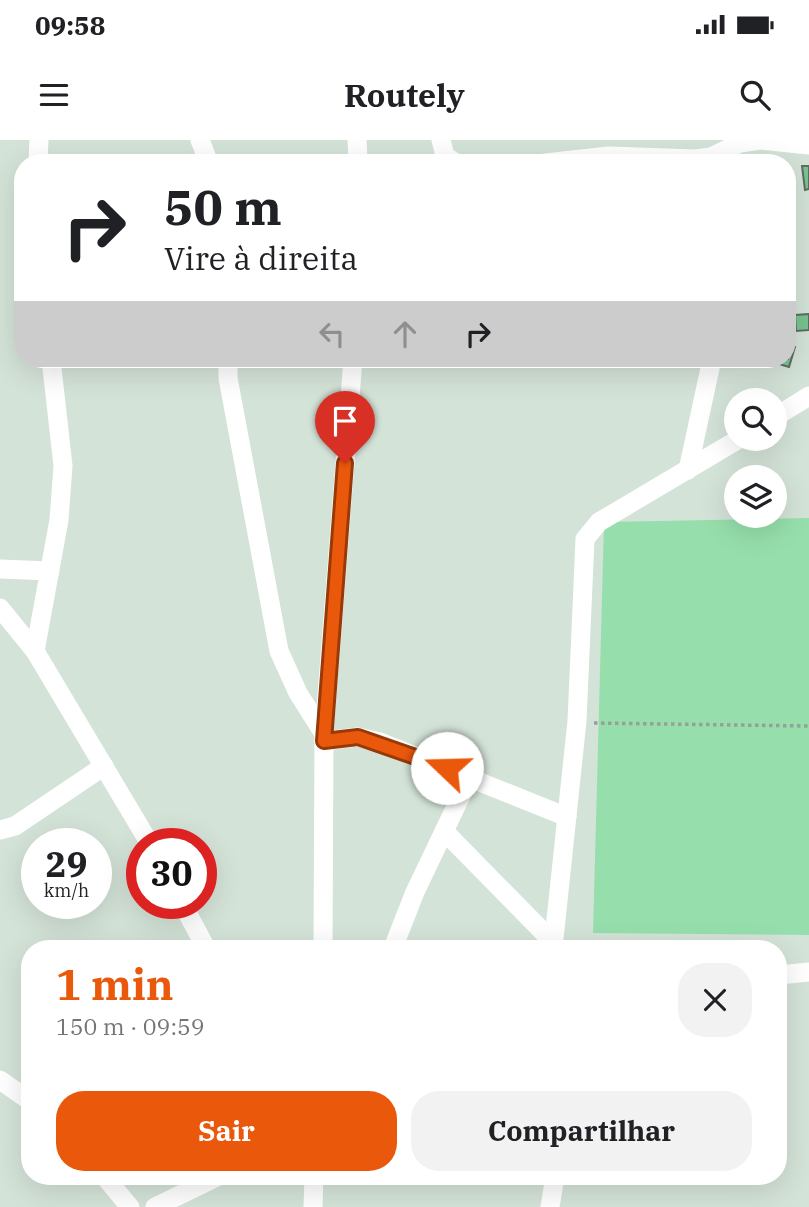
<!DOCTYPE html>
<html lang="pt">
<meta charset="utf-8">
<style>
:root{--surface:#fff;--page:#f2f2f2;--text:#202124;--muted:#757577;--accent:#ea580c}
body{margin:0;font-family:"IBM Plex Serif",serif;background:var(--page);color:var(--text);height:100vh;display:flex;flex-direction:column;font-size:26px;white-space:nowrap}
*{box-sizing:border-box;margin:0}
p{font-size:23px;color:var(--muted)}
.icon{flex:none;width:38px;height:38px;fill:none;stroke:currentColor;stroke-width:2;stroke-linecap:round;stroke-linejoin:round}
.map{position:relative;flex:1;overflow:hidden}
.drawer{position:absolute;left:21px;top:800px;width:766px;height:245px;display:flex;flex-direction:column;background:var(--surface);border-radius:28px;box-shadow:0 7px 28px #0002}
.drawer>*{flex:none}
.hud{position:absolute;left:14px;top:14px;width:782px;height:214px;border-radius:28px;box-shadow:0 7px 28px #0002;background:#fff;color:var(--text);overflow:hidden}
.tools{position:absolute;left:724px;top:248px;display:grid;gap:14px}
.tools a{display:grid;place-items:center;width:63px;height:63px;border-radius:50%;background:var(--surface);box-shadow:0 7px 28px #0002;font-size:35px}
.speed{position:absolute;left:21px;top:688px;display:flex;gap:14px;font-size:35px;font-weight:700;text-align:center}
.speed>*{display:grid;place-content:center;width:91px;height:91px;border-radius:50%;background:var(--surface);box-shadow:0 7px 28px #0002;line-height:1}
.speed small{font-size:18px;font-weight:400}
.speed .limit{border:10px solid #d22;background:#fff;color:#111}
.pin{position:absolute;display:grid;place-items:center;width:60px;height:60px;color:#fff;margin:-72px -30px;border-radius:50% 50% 50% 0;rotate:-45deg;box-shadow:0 0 7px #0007}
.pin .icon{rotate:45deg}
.me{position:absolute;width:77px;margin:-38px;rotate:291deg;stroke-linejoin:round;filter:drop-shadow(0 0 5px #0008)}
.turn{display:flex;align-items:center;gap:24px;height:147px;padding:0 35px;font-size:32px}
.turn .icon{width:91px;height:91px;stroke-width:2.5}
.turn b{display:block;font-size:49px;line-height:60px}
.lanes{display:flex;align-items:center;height:66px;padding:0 35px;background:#0003;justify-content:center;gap:35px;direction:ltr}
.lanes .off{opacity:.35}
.round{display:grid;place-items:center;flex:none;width:74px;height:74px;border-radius:28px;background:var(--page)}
.headline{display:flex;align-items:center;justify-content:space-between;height:119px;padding:0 35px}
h1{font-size:42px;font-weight:700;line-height:52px;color:var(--accent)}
.cta{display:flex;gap:14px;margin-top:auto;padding:14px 35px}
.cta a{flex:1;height:80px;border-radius:28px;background:var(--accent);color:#fff;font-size:28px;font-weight:700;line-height:80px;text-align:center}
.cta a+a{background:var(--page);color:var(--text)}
.status{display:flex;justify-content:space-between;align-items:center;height:49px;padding:0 35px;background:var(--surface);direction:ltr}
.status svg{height:19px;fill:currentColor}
header{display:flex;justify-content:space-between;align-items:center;height:91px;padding:0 35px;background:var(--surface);font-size:32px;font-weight:700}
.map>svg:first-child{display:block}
.green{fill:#96dfac}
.building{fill:#78c490;stroke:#606d63;stroke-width:2}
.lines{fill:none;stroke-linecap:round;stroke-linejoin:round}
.path{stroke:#95a198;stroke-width:3.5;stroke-dasharray:3.5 3.5;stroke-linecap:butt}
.street{stroke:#fff;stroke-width:19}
.route-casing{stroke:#983908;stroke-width:18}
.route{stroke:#ea580c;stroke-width:12}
</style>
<div class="status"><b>09:58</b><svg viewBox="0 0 49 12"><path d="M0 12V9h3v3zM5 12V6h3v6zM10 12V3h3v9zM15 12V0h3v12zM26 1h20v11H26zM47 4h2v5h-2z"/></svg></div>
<header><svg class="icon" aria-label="menu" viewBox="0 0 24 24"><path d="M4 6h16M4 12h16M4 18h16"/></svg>Routely<svg class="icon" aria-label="search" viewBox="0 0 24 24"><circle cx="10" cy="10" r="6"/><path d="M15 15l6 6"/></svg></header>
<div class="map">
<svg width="809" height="1067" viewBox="0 0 809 1067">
<rect width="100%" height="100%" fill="#d4e3d8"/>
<path class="green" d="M809 378V795L593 793 604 382Z"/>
<g class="building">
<path d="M802 26H809V49L805 50Z"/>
<path d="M809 174V190L796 191 795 175Z"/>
<path d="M788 205 795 207 789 227 769 221 770 219H788Z"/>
</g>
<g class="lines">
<path class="path" d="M594 583 809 586"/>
<g class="street">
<path d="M200 0 209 23"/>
<path d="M357 0 358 23"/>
<path d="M441 0 445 16 456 23"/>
<path d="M38 23 39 0"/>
<path d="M545 23 609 16 695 19 711 17 740 3 760 0 809 5"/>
<path d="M228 219V238L279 511 298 553 324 594"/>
<path d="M775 277 809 256"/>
<path d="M688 330 712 219"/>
<path d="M0 429 50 431"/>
<path d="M0 468 35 511 150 704"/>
<path d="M35 511 59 380 63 326 51 219"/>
<path d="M324 601 358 597 380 602 567 677"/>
<path d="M0 690 15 686 104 626"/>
<path d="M444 691 553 802"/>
<path d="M182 763 206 808"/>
<path d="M323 808 324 594 353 219"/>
<path d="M393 808 415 752 470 637"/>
<path d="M553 808 577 581 585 399 599 382 739 299"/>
<path d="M779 835 809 832"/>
<path d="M0 940 30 961"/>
<path d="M104 1036 130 1067"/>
<path d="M155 1067 219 1036"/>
<path d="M313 1067 314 1036"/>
<path d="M550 1067 555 1036"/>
</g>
</g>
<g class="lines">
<defs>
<path id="route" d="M345 323 324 601 358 597 447 628"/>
</defs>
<use href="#route" class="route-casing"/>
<use href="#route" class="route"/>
</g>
</svg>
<div class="tools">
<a><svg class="icon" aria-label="search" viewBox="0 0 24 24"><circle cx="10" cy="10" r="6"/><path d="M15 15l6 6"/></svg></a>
<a><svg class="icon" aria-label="layers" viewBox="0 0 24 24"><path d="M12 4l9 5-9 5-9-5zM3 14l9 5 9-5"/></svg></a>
</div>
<div class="speed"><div>29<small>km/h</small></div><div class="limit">30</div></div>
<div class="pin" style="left:345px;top:323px;background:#d93025"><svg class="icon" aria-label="arrive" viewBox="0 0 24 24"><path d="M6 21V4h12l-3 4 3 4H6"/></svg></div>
<svg class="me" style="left:447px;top:628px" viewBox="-20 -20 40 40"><circle r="19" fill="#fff"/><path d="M0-13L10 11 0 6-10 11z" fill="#ea580c"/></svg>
<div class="hud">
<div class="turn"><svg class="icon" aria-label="right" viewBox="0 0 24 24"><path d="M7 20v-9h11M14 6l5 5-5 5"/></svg><div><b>50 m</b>Vire à direita</div></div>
<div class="lanes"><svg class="icon off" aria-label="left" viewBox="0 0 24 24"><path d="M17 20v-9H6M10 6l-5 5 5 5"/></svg><svg class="icon off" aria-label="ahead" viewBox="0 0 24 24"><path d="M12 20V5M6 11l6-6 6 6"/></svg><svg class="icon" aria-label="right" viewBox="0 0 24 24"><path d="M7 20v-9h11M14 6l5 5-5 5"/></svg></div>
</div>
<section class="drawer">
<div class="headline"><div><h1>1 min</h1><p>150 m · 09:59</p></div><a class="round"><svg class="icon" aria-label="close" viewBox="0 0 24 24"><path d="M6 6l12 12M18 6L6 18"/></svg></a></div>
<div class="cta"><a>Sair</a><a>Compartilhar</a></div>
</section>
</div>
